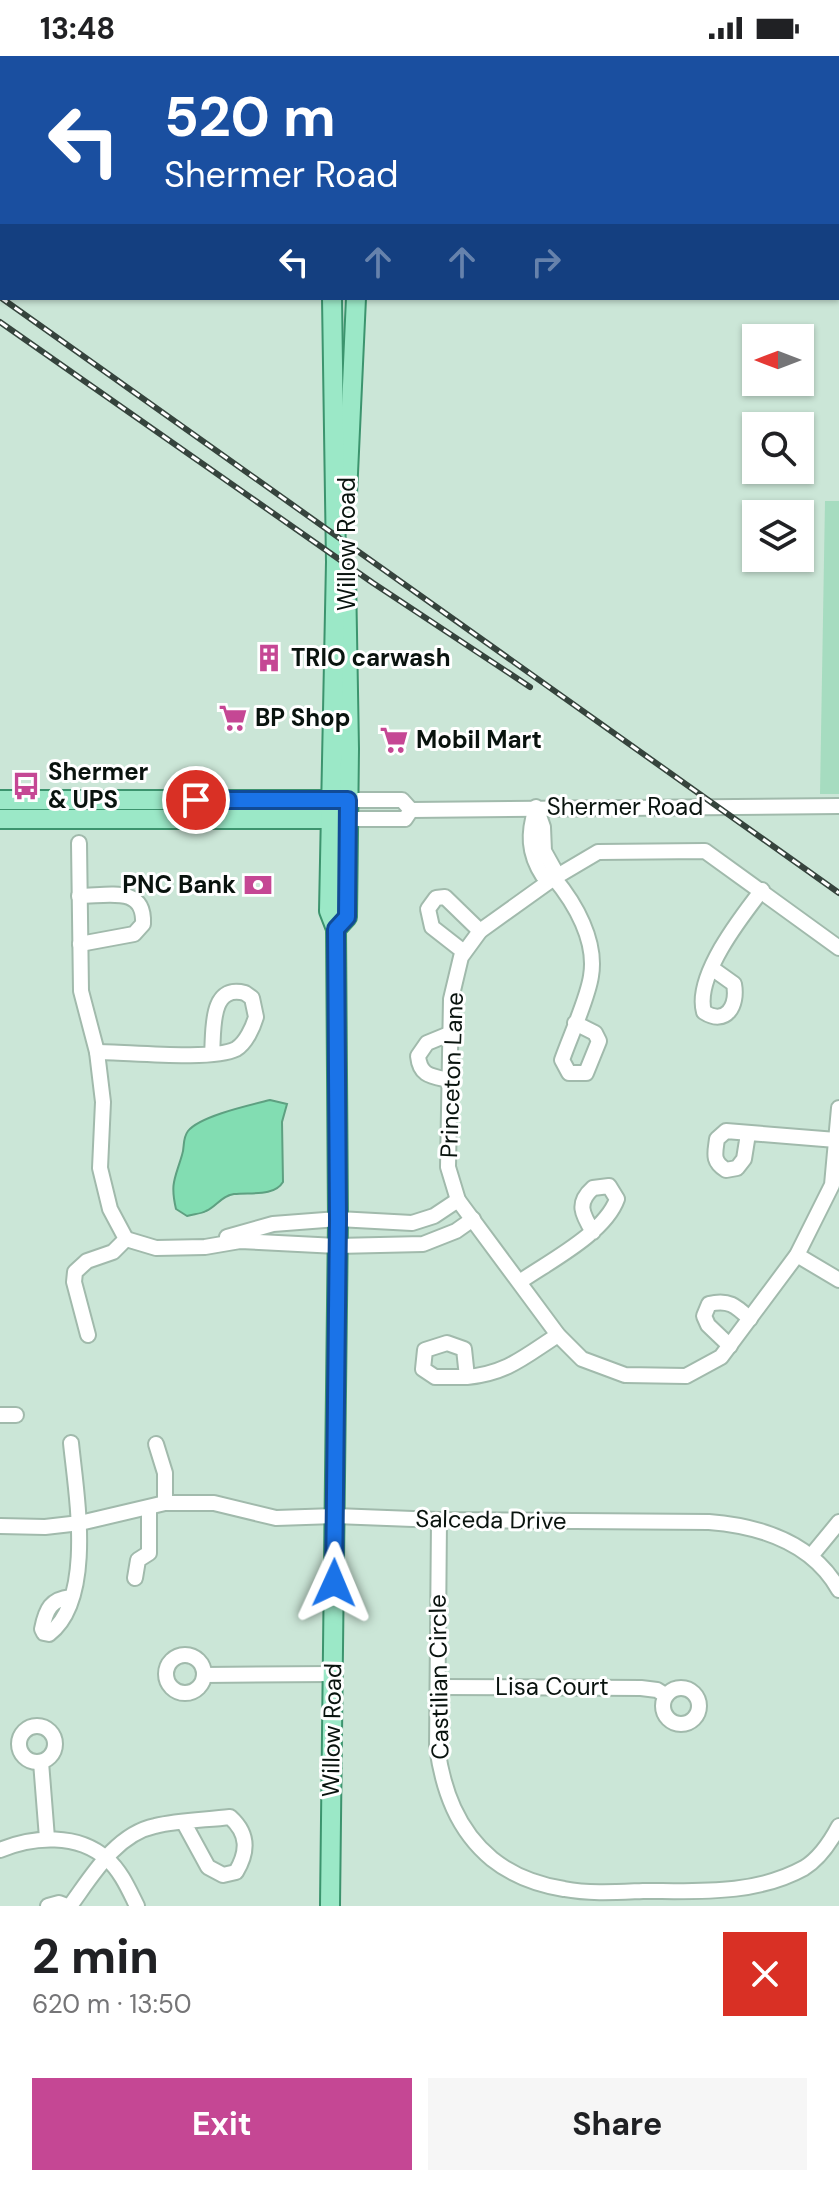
<!DOCTYPE html>
<meta charset="utf-8">
<style>
:root{--surface:#fff;--page:#f6f6f6;--text:#202124;--muted:#757577;--accent:#c54794}
body{margin:0;font-family:"DM Sans",sans-serif;background:var(--page);color:var(--text);height:100vh;display:flex;flex-direction:column;font-size:30px;white-space:nowrap}
*{box-sizing:border-box;margin:0}
p{font-size:26px;color:var(--muted)}
.icon{flex:none;width:44px;height:44px;fill:none;stroke:currentColor;stroke-width:2;stroke-linecap:round;stroke-linejoin:round}
.map{position:relative;height:1850px;overflow:hidden}
.panel{display:flex;flex-direction:column;background:var(--surface);flex:1}
.panel>*{flex:none}
.hud{position:absolute;left:0px;top:0px;width:840px;height:244px;box-shadow:0 2px 6px #0004;background:#1a4fa0;color:#fff;overflow:hidden}
.needle{width:52px;rotate:270deg}
.tools{position:absolute;left:742px;top:268px;display:grid;gap:16px}
.tools a{display:grid;place-items:center;width:72px;height:72px;border-radius:0px;background:var(--surface);box-shadow:0 2px 6px #0004;font-size:40px}
.pin{position:absolute;display:grid;place-items:center;width:68px;height:68px;color:#fff;margin:-34px;border:4px solid #fff;border-radius:50%;box-shadow:0 2px 8px #0007}
.me{position:absolute;width:88px;margin:-44px;rotate:1deg;stroke-linejoin:round;filter:drop-shadow(0 0 6px #0008)}
.turn{display:flex;align-items:center;gap:28px;height:168px;padding:0 32px;font-size:36px}
.turn .icon{width:104px;height:104px;stroke-width:2.5}
.turn b{display:block;font-size:56px;line-height:68px}
.lanes{display:flex;align-items:center;height:76px;padding:0 32px;background:#0003;justify-content:center;gap:40px;direction:ltr}
.lanes .off{opacity:.35}
.round{display:grid;place-items:center;flex:none;width:84px;height:84px;border-radius:0px;background:var(--page)}
.head{display:flex;align-items:center;justify-content:space-between;height:136px;padding:0 32px}
h1{font-size:48px;font-weight:700;line-height:60px}
.action{display:flex;gap:16px;margin-top:auto;padding:16px 32px}
.action a{flex:1;height:92px;border-radius:0px;background:var(--accent);color:#fff;font-size:32px;font-weight:700;line-height:92px;text-align:center}
.action a+a{background:var(--page);color:var(--text)}
.status{display:flex;justify-content:space-between;align-items:center;height:56px;padding:0 40px;background:var(--surface);direction:ltr}
.status svg{height:22px;fill:currentColor}
.map>svg:first-child{display:block}
.green{fill:#a6dcc0}
.water{fill:#82ddb2;stroke:#5ea081;stroke-width:2}
.lines{fill:none;stroke-linecap:round;stroke-linejoin:round}
.minor-casing{stroke:#a1baac;stroke-width:18}
.major-casing{stroke:#3c946e;stroke-width:22}
.minor{stroke:#fff;stroke-width:14}
.major{stroke:#9be8c7;stroke-width:18}
.rail-casing{stroke:#36443d;stroke-width:6}
.rail{stroke:#fff;stroke-width:3;stroke-dasharray:9;stroke-linecap:butt}
.route-casing{stroke:#114b97;stroke-width:20}
.route{stroke:#1a73e8;stroke-width:14}
.labels{text-anchor:middle;stroke-width:6;stroke-linejoin:round;paint-order:stroke}
.street-label{font-size:24px;fill:#09130e;stroke:#fff}
.poi-label{font-size:24px;font-weight:bold;fill:#09130e;stroke:#fff;text-anchor:start}
</style>
<div class="status"><b>13:48</b><svg viewBox="0 0 49 12"><path d="M0 12V9h3v3zM5 12V6h3v6zM10 12V3h3v9zM15 12V0h3v12zM26 1h20v11H26zM47 4h2v5h-2z"/></svg></div>
<div class="map">
<svg width="839" height="1850" viewBox="0 0 839 1850">
<rect width="100%" height="100%" fill="#cbe6d7"/>
<path class="green" d="M825 445H839V738H820Z"/>
<path class="water" d="M270 1044 287 1048 282 1066 283 1126C274 1141 250 1136 234 1138 221 1140 217 1150 206 1155 201 1158 193 1158 187 1160L176 1153C170 1127 175 1123 182 1099 185 1091 182 1083 188 1075 200 1060 250 1049 270 1044Z"/>
<g class="lines">
<defs>
<g id="minor">
<path d="M216 0 220 2"/>
<path d="M732 2V0"/>
<path d="M348 744H402L411 754 839 750"/>
<path d="M536 751 543 771 544 795 554 813V822C575 847 597 885 591 920 588 942 570 981 562 1004L569 1017H586L599 985 595 977 575 967"/>
<path d="M536 752C528 777 528 797 543 820L554 822"/>
<path d="M348 763H405L411 754"/>
<path d="M79 787 81 935 97 996 103 1046 100 1112 110 1153 126 1183 113 1196 87 1205 75 1216 74 1226 88 1279"/>
<path d="M79 840C108 840 145 829 143 868L134 878 80 888"/>
<path d="M839 892 705 795 598 796 554 822 480 875 461 901 451 943 448 1111 458 1144 558 1279 582 1303 625 1319 686 1320 721 1301 797 1199 832 1129 839 1052"/>
<path d="M464 896 432 871 428 853 436 842 445 841 480 875"/>
<path d="M713 913 734 928C738 950 726 970 704 956 694 921 741 861 762 834"/>
<path d="M97 996C128 996 212 1005 236 993 246 987 253 971 256 961L252 942 245 937C209 928 214 975 212 998"/>
<path d="M449 1024C431 1020 420 1020 418 1000L427 987 449 978"/>
<path d="M748 1078 744 1103 737 1112 726 1114C712 1105 715 1098 717 1083L726 1075 836 1084"/>
<path d="M227 1181 273 1168 338 1163 412 1167 434 1160 458 1144"/>
<path d="M126 1183 156 1192 205 1191 240 1185 337 1190 423 1188 456 1175 473 1163"/>
<path d="M797 1199 839 1224"/>
<path d="M521 1225C550 1205 605 1177 617 1143L609 1130 593 1132C576 1147 582 1158 593 1176"/>
<path d="M730 1290 708 1269 704 1260 709 1248C729 1243 736 1250 750 1263"/>
<path d="M467 1321H435L423 1313 425 1294 447 1287 464 1293 467 1321C508 1317 525 1300 558 1279"/>
<path d="M0 1359H16"/>
<path d="M71 1387C76 1437 95 1543 49 1578L44 1577 42 1573C46 1553 51 1543 71 1541"/>
<path d="M156 1388 165 1417V1447"/>
<path d="M439 1464 437 1691C443 1734 457 1774 492 1803 512 1819 539 1829 564 1833 590 1838 618 1836 643 1835 698 1835 755 1839 804 1812 819 1803 831 1785 839 1770"/>
<path d="M0 1470 45 1471 80 1467 165 1447H214L276 1462 335 1460 439 1464 709 1466C760 1470 812 1486 839 1534"/>
<path d="M811 1500 839 1466"/>
<path d="M135 1522 138 1504 149 1497V1452"/>
<circle cx="185" cy="1618" r="19"/>
<path d="M204 1619 333 1618"/>
<path d="M438 1631 641 1632 657 1634 665 1639"/>
<circle cx="681" cy="1650" r="18"/>
<circle cx="37" cy="1688" r="18"/>
<path d="M41 1706 47 1782"/>
<path d="M0 1794C33 1780 78 1777 107 1803 121 1815 129 1834 137 1850"/>
<path d="M48 1850 59 1847 67 1850"/>
<path d="M70 1850C92 1820 116 1778 155 1770 179 1764 206 1764 230 1761 249 1778 248 1796 236 1816L223 1819 208 1811 184 1767"/>
</g>
<g id="major">
<path d="M336 0V2"/>
<path d="M360 0V2"/>
<path d="M814 0 839 1"/>
<path d="M838 26H839"/>
<path d="M347 439 356 242"/>
<path d="M0 744H341"/>
<path d="M0 763H341"/>
<path d="M336 873 347 861 349 693 346 520"/>
<path d="M330 1850 338 1163 336 873 329 855 336 506 332 242"/>
</g>
</defs>
<use href="#minor" class="minor-casing"/>
<use href="#major" class="major-casing"/>
<use href="#minor" class="minor"/>
<use href="#major" class="major"/>
<defs>
<g id="rail">
<path d="M0 241 839 837"/>
<path d="M0 266 373 527 530 631"/>
</g>
</defs>
<use href="#rail" class="rail-casing"/>
<use href="#rail" class="rail"/>
</g>
<g class="lines">
<defs>
<path id="route" d="M196 744H348L347 861 336 873 338 1163 334 1527"/>
</defs>
<use href="#route" class="route-casing"/>
<use href="#route" class="route"/>
</g>
<defs>
<symbol id="building-bare" viewBox="-9 -9 18 18"><path d="M-4-6H4V6H1V3H-1V6H-4ZM-2.5-4.3h1.7v1.8h-1.7ZM.8-4.3h1.7v1.8H.8ZM-2.5-1h1.7V.8h-1.7ZM.8-1h1.7V.8H.8Z" fill="#c54794" stroke="#fff" stroke-width="2.5" paint-order="stroke"/></symbol>
<symbol id="supermarket-bare" viewBox="-9 -9 18 18"><path d="M-6-5.5h2.5l.6 2H6L4.5 2H-2.5L-4.4-4H-6ZM-1.5 3.2a1.3 1.3 0 1 0 .1 0ZM3 3.2a1.3 1.3 0 1 0 .1 0Z" fill="#c54794" stroke="#fff" stroke-width="2.5" paint-order="stroke"/></symbol>
<symbol id="bus-bare" viewBox="-9 -9 18 18"><path d="M-5-6H5V4H4V6H2V4H-2V6H-4V4H-5ZM-3.5-4V0h7V-4ZM-3.5 1.2v1.5H-2V1.2ZM2 1.2v1.5H3.5V1.2Z" fill="#c54794" stroke="#fff" stroke-width="2.5" paint-order="stroke"/></symbol>
<symbol id="bank-bare" viewBox="-9 -9 18 18"><path d="M-6-4H6V4H-6ZM0-2.3a2.3 2.3 0 1 0 0 4.6a2.3 2.3 0 1 0 0-4.6Z" fill="#c54794" stroke="#fff" stroke-width="2.5" paint-order="stroke"/></symbol>
</defs>
<g fill-rule="evenodd">
<use href="#building-bare" x="249" y="582" width="40" height="40"/>
<use href="#supermarket-bare" x="213" y="642" width="40" height="40"/>
<use href="#supermarket-bare" x="374" y="664" width="40" height="40"/>
<use href="#bus-bare" x="6" y="710" width="40" height="40"/>
<use href="#bank-bare" x="238" y="809" width="40" height="40"/>
</g>
<g class="labels">
<g class="street-label">
<text transform="translate(347 488) rotate(-90)" y="8">Willow Road</text>
<text x="625" y="759">Shermer Road</text>
<text transform="translate(452 1019) rotate(-88)" y="8">Princeton Lane</text>
<text transform="translate(491 1464) rotate(1)" y="8">Salceda Drive</text>
<text transform="translate(439 1621) rotate(-91)" y="8">Castilian Circle</text>
<text x="552" y="1639">Lisa Court</text>
<text transform="translate(332 1674) rotate(-89)" y="8">Willow Road</text>
</g>
<g class="poi-label">
<text x="291" y="610">TRIO carwash</text>
<text x="255" y="670">BP Shop</text>
<text x="416" y="692">Mobil Mart</text>
<text x="48" y="724">Shermer<tspan x="48" dy="28">&amp; UPS</tspan></text>
<text x="236" y="837" text-anchor="end">PNC Bank</text>
</g>
</g>
</svg>
<div class="tools">
<a><svg class="needle" viewBox="-14 -14 28 28"><path d="M0-13l5 13h-10z" fill="#e53935"/><path d="M0 13l5-13h-10z" fill="#757577"/></svg></a>
<a><svg class="icon" aria-label="search" viewBox="0 0 24 24"><circle cx="10" cy="10" r="6"/><path d="M15 15l6 6"/></svg></a>
<a><svg class="icon" aria-label="layers" viewBox="0 0 24 24"><path d="M12 4l9 5-9 5-9-5zM3 14l9 5 9-5"/></svg></a>
</div>
<div class="pin" style="left:196px;top:744px;background:#d93025"><svg class="icon" aria-label="arrive" viewBox="0 0 24 24"><path d="M6 21V4h12l-3 4 3 4H6"/></svg></div>
<svg class="me" style="left:334px;top:1527px" viewBox="-20 -20 40 40"><path d="M0-17L14 15 0 8-14 15z" fill="#1a73e8" stroke="#fff" stroke-width="4"/></svg>
<div class="hud">
<div class="turn"><svg class="icon" aria-label="left" viewBox="0 0 24 24"><path d="M17 20v-9H6M10 6l-5 5 5 5"/></svg><div><b>520 m</b>Shermer Road</div></div>
<div class="lanes"><svg class="icon" aria-label="left" viewBox="0 0 24 24"><path d="M17 20v-9H6M10 6l-5 5 5 5"/></svg><svg class="icon off" aria-label="ahead" viewBox="0 0 24 24"><path d="M12 20V5M6 11l6-6 6 6"/></svg><svg class="icon off" aria-label="ahead" viewBox="0 0 24 24"><path d="M12 20V5M6 11l6-6 6 6"/></svg><svg class="icon off" aria-label="right" viewBox="0 0 24 24"><path d="M7 20v-9h11M14 6l5 5-5 5"/></svg></div>
</div>
</div>
<section class="panel">
<div class="head"><div><h1>2 min</h1><p>620 m · 13:50</p></div><a class="round" style="background:#d93025;color:#fff"><svg class="icon" aria-label="close" viewBox="0 0 24 24"><path d="M6 6l12 12M18 6L6 18"/></svg></a></div>
<div class="action"><a>Exit</a><a>Share</a></div>
</section>
